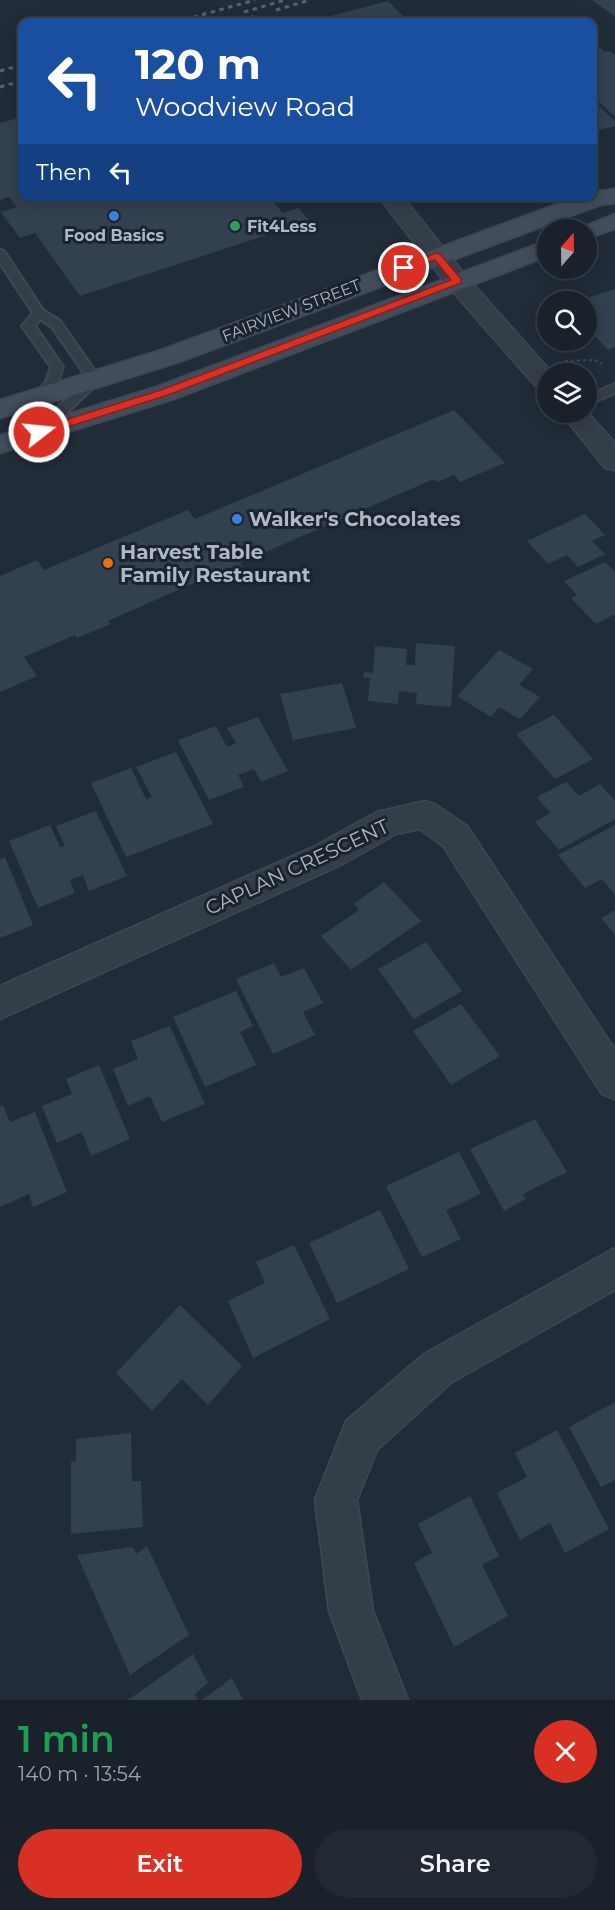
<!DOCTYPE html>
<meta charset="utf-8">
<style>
:root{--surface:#19212b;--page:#222933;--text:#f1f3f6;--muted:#9fa3a9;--line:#373e47;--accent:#d93025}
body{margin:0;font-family:Montserrat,sans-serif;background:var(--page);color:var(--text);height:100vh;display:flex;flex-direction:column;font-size:22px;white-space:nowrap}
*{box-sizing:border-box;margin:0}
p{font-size:20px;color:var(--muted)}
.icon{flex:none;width:33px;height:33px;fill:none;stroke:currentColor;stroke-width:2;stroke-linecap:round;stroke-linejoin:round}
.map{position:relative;height:1700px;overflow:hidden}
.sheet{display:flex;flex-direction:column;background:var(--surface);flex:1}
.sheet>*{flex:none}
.guide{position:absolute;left:18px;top:18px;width:579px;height:183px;border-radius:12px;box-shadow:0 3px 15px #0003,0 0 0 2px var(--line);background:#1a4fa0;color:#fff;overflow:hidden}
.needle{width:39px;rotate:20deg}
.fabs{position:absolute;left:537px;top:219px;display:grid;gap:12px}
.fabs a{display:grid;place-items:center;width:60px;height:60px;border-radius:50%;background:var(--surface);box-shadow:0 3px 15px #0003,0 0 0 2px var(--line);font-size:30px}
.pin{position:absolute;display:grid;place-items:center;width:51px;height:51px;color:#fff;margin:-26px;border:3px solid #fff;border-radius:50%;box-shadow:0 2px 6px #0007}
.me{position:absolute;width:66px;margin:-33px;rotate:74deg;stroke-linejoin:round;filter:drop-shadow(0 0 4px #0008)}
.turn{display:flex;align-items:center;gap:21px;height:126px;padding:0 18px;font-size:27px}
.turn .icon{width:78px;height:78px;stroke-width:2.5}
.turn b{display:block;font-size:42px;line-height:51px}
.then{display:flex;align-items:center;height:57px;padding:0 18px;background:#0003;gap:12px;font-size:22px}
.round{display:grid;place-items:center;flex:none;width:63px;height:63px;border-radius:32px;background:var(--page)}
.headline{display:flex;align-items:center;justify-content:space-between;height:102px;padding:0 18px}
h1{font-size:36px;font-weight:600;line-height:45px;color:#1e9e55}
.cta{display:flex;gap:12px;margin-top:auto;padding:12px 18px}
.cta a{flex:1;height:69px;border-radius:36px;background:var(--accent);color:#fff;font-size:24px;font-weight:600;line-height:69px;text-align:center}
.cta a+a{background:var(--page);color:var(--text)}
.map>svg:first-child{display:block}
.building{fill:#334050}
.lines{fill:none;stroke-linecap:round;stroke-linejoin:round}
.service-casing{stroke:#3e4752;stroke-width:4}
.minor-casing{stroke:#3e4752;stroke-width:3}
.secondary-casing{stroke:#3e4752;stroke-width:3}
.path{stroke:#3b5152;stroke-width:2;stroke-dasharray:3 3;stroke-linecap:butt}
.service{fill:#343e49;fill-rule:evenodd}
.minor{fill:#343e49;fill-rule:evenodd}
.secondary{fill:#424d5c;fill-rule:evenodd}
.rail{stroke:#566270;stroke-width:3;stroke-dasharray:4.5 4.5;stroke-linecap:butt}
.route{fill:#d93025;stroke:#8d1f18;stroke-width:1.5}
.shop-dot{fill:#3f7fe0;stroke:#1a232e;stroke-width:2}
.leisure-dot{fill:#2e9e5b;stroke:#1a232e;stroke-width:2}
.food-dot{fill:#e8710a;stroke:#1a232e;stroke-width:2}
.labels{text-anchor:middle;stroke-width:6;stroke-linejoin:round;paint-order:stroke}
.far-poi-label{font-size:16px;font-weight:bold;fill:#afb8c5;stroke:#1a232e;text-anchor:start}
.far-street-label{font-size:16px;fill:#afb8c5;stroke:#1a232e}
.poi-label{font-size:20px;font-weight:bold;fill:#afb8c5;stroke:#1a232e;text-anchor:start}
.street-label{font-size:20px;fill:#afb8c5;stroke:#1a232e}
</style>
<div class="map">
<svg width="615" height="1700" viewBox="0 0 615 1700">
<rect width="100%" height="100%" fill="#212c39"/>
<g class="building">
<path d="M592 0H615V17Z"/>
<path d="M388 1 409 22H308Z"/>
<path d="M592 41 605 52 610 51 615 55V117L592 95Z"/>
<path d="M592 99 615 121V126L592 132Z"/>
<path d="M22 117V196H268L283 213 298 208 310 221 80 296 35 233 20 238 1 212 17 207 9 197 0 200V123Z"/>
<path d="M615 289V347L608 350 586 326V302L578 301Z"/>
<path d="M454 410 505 463 460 482 454 475 437 482 434 479 240 563 243 567 225 575 221 571 108 621 111 624 77 638 75 635 24 657 37 676 0 692V576L37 560 44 570 188 510 195 519Z"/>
<path d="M585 514 605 535 592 541 605 554 578 567 567 555 548 564 527 541Z"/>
<path d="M605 562 615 572V614L596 624 571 598 577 595 564 581Z"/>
<path d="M416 643 455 646 451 707 416 704 417 693 399 691 398 704 368 701 370 678 363 677 364 672 373 673 375 646 407 649 406 665H415Z"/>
<path d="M499 650 533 669 519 685 540 697 520 719 499 707 491 717 457 696Z"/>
<path d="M342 683 356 728 293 740 280 694Z"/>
<path d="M554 715 593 759 555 779 516 734Z"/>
<path d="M258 717 288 771 261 782 254 769 238 775 244 787 209 800 178 740 216 726 227 747 236 743 227 728Z"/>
<path d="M176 752 213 824 126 857 91 783 131 768 146 799 152 797 136 767Z"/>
<path d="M566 782 579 796 600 784 615 801V819L559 850 535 822 550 813 537 797Z"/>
<path d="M96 811 127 876 89 891 83 875 70 880 75 893 38 908 9 841 50 825 60 847 65 846 56 826Z"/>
<path d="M615 825V895L602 879 585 888 558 855Z"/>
<path d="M5 857 33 925 0 938V859Z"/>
<path d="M384 882 421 921 351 970 321 936 359 910 354 904Z"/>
<path d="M615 910V935L601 918Z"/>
<path d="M426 942 462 991 414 1019 378 969Z"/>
<path d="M274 963 281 977 304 968 323 1003 303 1012 315 1035 273 1054 236 979Z"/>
<path d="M236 991 253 1026 240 1032 256 1065 205 1087 173 1017Z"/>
<path d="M461 1004 500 1056 451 1085 413 1031Z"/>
<path d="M170 1026 205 1104 162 1122 150 1096 128 1106 113 1069 138 1059 131 1041Z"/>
<path d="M99 1065 130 1139 91 1156 82 1132 57 1143 42 1106 72 1094 66 1079Z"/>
<path d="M3 1105 10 1122 35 1112 67 1192 33 1207 29 1194 0 1207V1106Z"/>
<path d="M535 1119 567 1172 523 1194 526 1199 504 1211 470 1149Z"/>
<path d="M459 1152 481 1194 446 1210 461 1239 422 1257 386 1186Z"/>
<path d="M380 1210 409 1269 337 1303 309 1243Z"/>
<path d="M294 1245 330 1319 253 1358 228 1301 265 1283 256 1262Z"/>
<path d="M180 1305 242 1366 208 1405 182 1379 152 1411 116 1373Z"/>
<path d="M615 1402V1480L601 1487 569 1427Z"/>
<path d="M557 1430 609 1529 565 1553 550 1523 520 1540 497 1493 527 1477 515 1453Z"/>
<path d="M131 1433 132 1481H141L143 1527 71 1534V1462L76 1461V1439Z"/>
<path d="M470 1496 499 1556 482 1565 508 1616 454 1647 414 1563 432 1553 418 1524Z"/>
<path d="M147 1546 189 1635 130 1675 77 1555 133 1547 136 1554Z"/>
<path d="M193 1654 208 1683 195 1694 198 1700H128Z"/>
<path d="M232 1678 243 1700H202Z"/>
</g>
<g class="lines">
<defs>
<g id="service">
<path d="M0 250 4 251 43 310 60 321 101 380 44 435 39 437 32 432 34 429 88 379 52 327 40 319 35 326 63 367 58 383 43 402H33L31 399 46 382 51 367 22 326 33 313 0 263Z"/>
<path d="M615 384V393L586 405V396Z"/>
</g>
<g id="minor">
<path d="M378 196H402L466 276 553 374H548V392L539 390 448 286Z"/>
<path d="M586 411 615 443V470L605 468 560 412H586Z"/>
<path d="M425 801 436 805 467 826 615 1050V1099L602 1094 443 846 420 829 396 834 339 866 0 1019V986L315 846 377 812Z"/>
<path d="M615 1248V1290L452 1382 377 1450 357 1500 373 1611 408 1700H362L329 1611 315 1500 346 1421 424 1354Z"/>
</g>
<g id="secondary">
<path d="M615 189V203L600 205 179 362 0 418V400L161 350 579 196H592V192Z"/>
<path d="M615 214V229L586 239V230H576Z"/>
<path d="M548 240V256L174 399 0 453V435L156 387Z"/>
</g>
</defs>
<use href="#service" class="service-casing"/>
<use href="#minor" class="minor-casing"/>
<use href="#secondary" class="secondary-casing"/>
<path class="path" d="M565 361 595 360 602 364"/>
<use href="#service" class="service"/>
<use href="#minor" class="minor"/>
<use href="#secondary" class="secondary"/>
<g class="rail">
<path d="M276 10 310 0"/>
<path d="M244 12 285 0"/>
<path d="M176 22 255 0"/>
<path d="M232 22 256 16"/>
<path d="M0 71 22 65"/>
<path d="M0 87 22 81"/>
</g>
</g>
<path class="route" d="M436 253 440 254 461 279V283L168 395 39 436 34 432 36 429 161 390 451 280 435 260 404 271 399 268Z"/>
<g class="shop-dot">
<circle cx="114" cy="216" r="6"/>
<circle cx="237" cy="519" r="6"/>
</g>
<circle class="leisure-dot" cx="235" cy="226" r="6"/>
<circle class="food-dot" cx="108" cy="563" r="6"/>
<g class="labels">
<g class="far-poi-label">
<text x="247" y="232">Fit4Less</text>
<text x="114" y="241" text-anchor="middle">Food Basics</text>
</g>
<g class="far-street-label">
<text transform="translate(291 310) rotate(-21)" y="6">FAIRVIEW STREET</text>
</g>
<g class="poi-label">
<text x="249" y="526">Walker's Chocolates</text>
<text x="120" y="559">Harvest Table<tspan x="120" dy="23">Family Restaurant</tspan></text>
</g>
<g class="street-label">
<text transform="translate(297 867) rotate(-25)" y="7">CAPLAN CRESCENT</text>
</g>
</g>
</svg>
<div class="fabs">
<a><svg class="needle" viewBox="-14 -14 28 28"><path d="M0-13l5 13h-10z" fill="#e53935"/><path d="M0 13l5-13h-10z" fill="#9fa3a9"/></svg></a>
<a><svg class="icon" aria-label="search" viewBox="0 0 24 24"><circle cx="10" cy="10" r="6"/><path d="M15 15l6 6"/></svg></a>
<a><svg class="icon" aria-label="layers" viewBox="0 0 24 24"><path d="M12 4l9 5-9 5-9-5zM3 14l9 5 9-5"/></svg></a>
</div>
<div class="pin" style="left:404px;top:268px;background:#d93025"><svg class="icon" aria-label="arrive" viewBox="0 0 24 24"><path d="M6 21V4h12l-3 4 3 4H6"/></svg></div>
<svg class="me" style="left:39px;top:432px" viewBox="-20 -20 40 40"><circle r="17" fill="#d93025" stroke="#fff" stroke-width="3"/><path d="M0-11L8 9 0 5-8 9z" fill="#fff"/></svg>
<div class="guide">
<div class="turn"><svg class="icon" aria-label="left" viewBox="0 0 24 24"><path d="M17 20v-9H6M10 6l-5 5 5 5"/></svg><div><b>120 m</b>Woodview Road</div></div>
<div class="then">Then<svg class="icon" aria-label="left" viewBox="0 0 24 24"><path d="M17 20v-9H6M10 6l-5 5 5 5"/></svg></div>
</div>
</div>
<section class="sheet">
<div class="headline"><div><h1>1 min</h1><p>140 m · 13:54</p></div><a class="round" style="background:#d93025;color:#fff"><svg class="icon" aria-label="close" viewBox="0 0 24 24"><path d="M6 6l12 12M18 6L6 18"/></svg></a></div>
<div class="cta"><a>Exit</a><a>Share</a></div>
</section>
